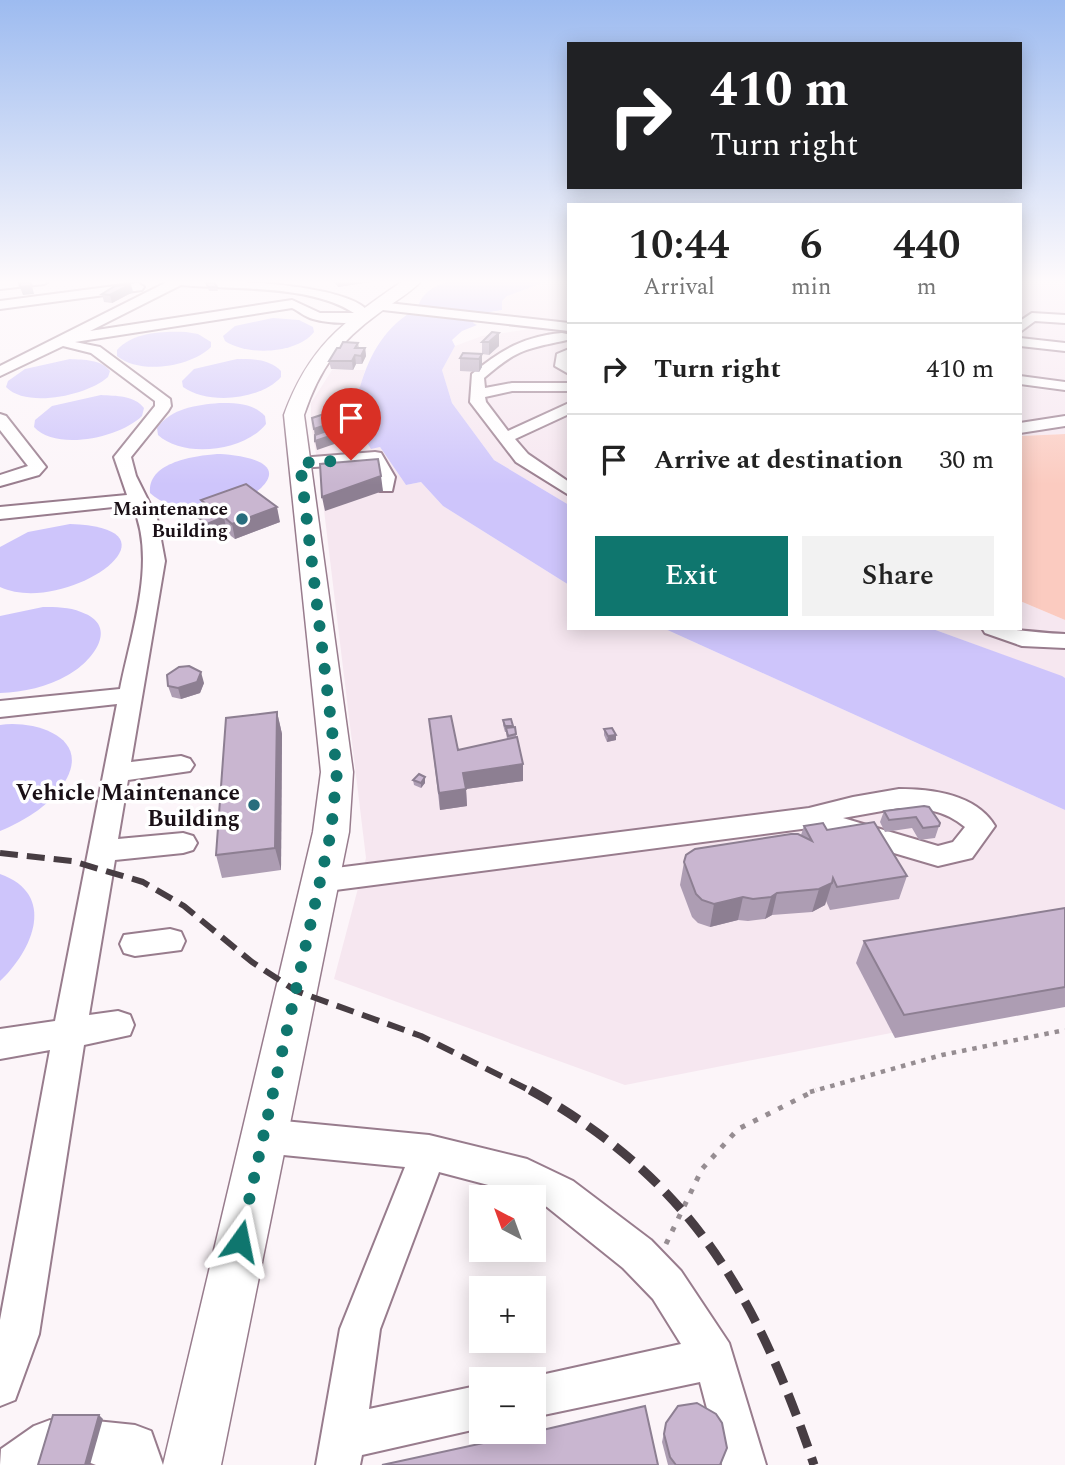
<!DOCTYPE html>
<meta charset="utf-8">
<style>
:root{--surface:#fff;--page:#f2f2f2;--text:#222;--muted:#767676;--line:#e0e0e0;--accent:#0f766e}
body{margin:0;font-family:Spectral,serif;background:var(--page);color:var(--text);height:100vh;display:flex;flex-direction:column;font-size:26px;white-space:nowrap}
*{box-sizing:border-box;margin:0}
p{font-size:23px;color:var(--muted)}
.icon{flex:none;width:38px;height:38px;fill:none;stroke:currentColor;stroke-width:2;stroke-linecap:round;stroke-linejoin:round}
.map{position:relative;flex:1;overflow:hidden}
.details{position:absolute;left:567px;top:203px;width:455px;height:427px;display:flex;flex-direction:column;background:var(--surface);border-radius:0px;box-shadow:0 4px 18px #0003}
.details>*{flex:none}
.guide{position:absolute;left:567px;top:42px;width:455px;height:147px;border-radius:0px;box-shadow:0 4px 18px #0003;background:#202124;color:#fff;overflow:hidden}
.needle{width:46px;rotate:319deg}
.buttons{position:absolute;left:469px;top:1185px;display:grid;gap:14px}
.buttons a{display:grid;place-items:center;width:77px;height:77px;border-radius:0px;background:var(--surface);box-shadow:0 4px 18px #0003;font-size:35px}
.pin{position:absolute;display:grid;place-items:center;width:60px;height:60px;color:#fff;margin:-72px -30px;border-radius:50% 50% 50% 0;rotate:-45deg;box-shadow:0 0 7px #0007}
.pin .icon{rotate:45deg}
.me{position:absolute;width:77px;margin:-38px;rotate:12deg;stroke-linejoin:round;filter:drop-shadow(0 0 5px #0008)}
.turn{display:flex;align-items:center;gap:24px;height:147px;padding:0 28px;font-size:32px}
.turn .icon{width:91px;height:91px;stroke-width:2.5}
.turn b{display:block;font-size:49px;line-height:60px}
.eta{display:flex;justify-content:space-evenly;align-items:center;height:119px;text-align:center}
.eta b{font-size:42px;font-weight:600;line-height:49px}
.cta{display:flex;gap:14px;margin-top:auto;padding:14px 28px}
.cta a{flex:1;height:80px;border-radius:0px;background:var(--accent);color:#fff;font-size:28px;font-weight:600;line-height:80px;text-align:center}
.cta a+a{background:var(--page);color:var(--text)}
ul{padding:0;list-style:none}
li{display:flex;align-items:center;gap:21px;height:91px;padding:0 28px;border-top:2px solid var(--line)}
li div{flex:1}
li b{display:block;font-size:26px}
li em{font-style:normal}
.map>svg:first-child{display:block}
.built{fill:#f6e7f0}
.green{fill:#fbcbc0}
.water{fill:#cec5fb}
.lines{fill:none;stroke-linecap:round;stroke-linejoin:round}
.minor-casing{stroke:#987c8d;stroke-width:4}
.major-casing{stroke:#987c8d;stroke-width:3}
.path-far1{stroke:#968d92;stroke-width:4.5;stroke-dasharray:4.5 6;stroke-linecap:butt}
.path{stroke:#968d92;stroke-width:5;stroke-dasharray:5 9;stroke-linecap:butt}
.minor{fill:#fff;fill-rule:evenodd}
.major{fill:#fff;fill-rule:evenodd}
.rail-far1{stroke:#473d43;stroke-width:6;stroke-dasharray:18 9;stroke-linecap:butt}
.rail{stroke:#473d43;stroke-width:9;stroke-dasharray:23 11;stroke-linecap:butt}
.wall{fill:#ad9db3}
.shaded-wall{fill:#8d7f92}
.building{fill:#c9b6d0;stroke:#8d7f92;stroke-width:2}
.route{stroke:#0f766e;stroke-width:12;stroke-dasharray:0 21.6}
.poi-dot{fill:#286d7d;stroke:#fff;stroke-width:2.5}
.labels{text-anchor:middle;stroke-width:7;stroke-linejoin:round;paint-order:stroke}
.far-poi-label{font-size:19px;font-weight:bold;fill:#1a1016;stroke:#fff;text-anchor:end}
.poi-label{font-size:23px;font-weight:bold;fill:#1a1016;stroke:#fff;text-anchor:end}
</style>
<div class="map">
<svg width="1065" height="1465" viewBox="0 0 1065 1465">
<rect width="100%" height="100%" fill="#fcf5f9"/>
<g class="built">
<path d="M550 280H569V324L481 314 500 311 502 301 507 296Z"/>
<path d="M1020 280H1065V381L1020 376Z"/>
<path d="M537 328 569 332V505L494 460 452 403 442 370 455 346 482 336Z"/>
<path d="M332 370H365L360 387 357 389 360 408 371 434 364 436 380 447 406 485 421 482 443 506 569 585V628H663L1065 810V999L625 1085 334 979 366 858 320 477 311 425V403Z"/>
<path d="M1020 387 1065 392V434L1020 436Z"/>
<path d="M1020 601 1065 620V678L930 628H1020Z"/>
</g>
<path class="green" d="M1065 434V620L1020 601V436Z"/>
<g class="water">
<path d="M451 280H550L507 296 502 301V310C491 312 479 312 473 323L477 325 462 331 452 340 455 346 442 370 452 403 494 460 569 505V585L443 506 421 482 406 485 380 447 371 449 363 436 371 433 360 408 357 389 360 387C370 353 386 325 418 308 421 292 437 285 451 280Z"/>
<path d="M273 318 299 320 313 327 314 332C297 354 247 356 225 341L223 336 235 326Z"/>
<path d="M186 332 198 334 211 342V347C191 367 139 375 117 356V350C133 332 163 331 186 332Z"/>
<path d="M70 359C84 360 101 359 110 371L108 377C88 395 27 409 6 387L8 381 25 369Z"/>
<path d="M237 359C253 359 269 359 281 371V377C261 400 208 405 183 387L182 381 194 369Z"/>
<path d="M101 395C116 396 134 395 144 408L142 416C121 437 57 452 34 427L35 420 52 406Z"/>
<path d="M219 403C236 403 253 403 265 416L266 424C245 451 184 459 158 435L157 428C171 408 197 405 219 403Z"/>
<path d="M217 454C233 454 290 460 261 488 237 511 173 516 150 493 147 462 194 456 217 454Z"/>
<path d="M70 524C194 528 64 617 0 587V547L28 532Z"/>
<path d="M43 607C56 607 69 607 81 612 121 626 92 662 68 675 47 687 24 692 0 693V616Z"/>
<path d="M663 628H930L1062 676 1065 678V810Z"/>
<path d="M0 725C31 720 89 735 67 778 53 804 26 820 0 831Z"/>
<path d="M0 874C57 894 33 950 0 981Z"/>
</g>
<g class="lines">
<defs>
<g id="minor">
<path d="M14 280H50L44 284 0 289V281Z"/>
<path d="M165 280C198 279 362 281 371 317 359 326 327 323 313 319 305 317 299 311 292 308L75 342 100 347 170 399 171 406 168 411 131 457 136 476 157 518 165 561 131 762 181 756 190 759 194 765 190 771 128 780 118 839 183 833 193 836 197 843 193 850 183 853 115 860 89 1015 118 1011 130 1015 134 1025 130 1035 84 1045 39 1334 15 1400 0 1406V1320L50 1050 0 1059V1029L55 1021 117 704 0 717V701L120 689C131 633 158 558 132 505L0 519V507L127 495 114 457 155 406V401L91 353 63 346 0 376V366L167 282ZM181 285C234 290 309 284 354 313H320L292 300 90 331Z"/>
<path d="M138 283 144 287 142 290 0 309V301Z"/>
<path d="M379 302 569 323V331L374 309 373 306Z"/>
<path d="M1032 313 1065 315V323L1035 321 1020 332V321Z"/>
<path d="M562 333 567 334V340C526 349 517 349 484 378L485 388 512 383H569V391H512L485 397 486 402 508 431 569 403V414L515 439 528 454 569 482V495L516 462 470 402 472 374C500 350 525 336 562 333Z"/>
<path d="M1020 338 1065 343V351L1020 346Z"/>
<path d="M569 349V374L555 366 557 354Z"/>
<path d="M1020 376 1065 382V390L1020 384Z"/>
<path d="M0 414 6 416 46 467 39 475 0 486V475L28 466 0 430Z"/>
<path d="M1065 416V426L1020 433V423Z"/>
<path d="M375 452 381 453 395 477 392 491H380L377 477 370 463 300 468 291 463 300 458Z"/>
<path d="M982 628C1010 628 1037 633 1065 634V648L1022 646 985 633Z"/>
<path d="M899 789C932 789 976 794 995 826L972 858 938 866 809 828 320 892 310 889 306 881 310 873 320 870 809 808 853 797ZM899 808C925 808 944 810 965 827L953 842 938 846 843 818Z"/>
<path d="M170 929 181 932 185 941 181 950 135 956 124 953 120 944 124 935Z"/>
<path d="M263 1119 429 1135 527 1159 573 1181 651 1240 681 1271 729 1343 766 1465H722L700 1382 534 1417V1379H523L681 1344 653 1299 623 1268 547 1207 534 1200V1197L439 1172 380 1329 369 1409 481 1385V1428L362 1455 360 1465H316L340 1329 405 1167 263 1153 250 1148 245 1136 250 1124Z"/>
<path d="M50 1420 66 1426 72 1442 66 1458 55 1465H0L1 1449 34 1426Z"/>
<path d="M96 1421 135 1425 151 1431 163 1465H96L80 1459 74 1443 80 1427Z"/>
</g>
<path id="major" d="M404 280H422C411 293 393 302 379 313 339 342 320 368 304 415L353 772 349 832 221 1465H163L313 832 321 772 284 415C310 344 344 322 404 280Z"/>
</defs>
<use href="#minor" class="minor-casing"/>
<use href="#major" class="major-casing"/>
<path class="path-far1" d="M810 1092 942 1055 1065 1030"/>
<path class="path" d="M666 1244 702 1169 738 1129 816 1090"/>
<use href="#minor" class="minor"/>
<use href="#major" class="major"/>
<path class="rail-far1" d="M0 853 72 861 143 882 184 906 252 962 296 991 421 1036 533 1092"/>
<path class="rail" d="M530 1090C691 1179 757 1296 814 1465"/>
</g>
<g class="wall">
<path d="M332 280H383L338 287Z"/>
<path d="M206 283 217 287 218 291H209Z"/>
<path d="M133 292 112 303 104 302 102 294Z"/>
<path d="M492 332 499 346 489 355 482 354V342Z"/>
<path d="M358 343 359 348H365L366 356 362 364H356L353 370 331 369 329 361 340 348Z"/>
<path d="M482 354V367L479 372 460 371V358Z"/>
<path d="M201 500 280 522 235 539 227 533 210 539 203 533 199 518 206 515Z"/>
<path d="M204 683 200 693 181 699 172 697 168 686Z"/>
<path d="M277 712 282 734 281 870 222 878 216 855Z"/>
<path d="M429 719 458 750 507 739 506 732H505L503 725V720L513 726 516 734 523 781 466 789 467 806 440 810Z"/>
<path d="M604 729 616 740 607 742 604 735Z"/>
<path d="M425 777V783L421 788 414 785 413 780Z"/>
<path d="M924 806 940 823 935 838 919 840 912 828 885 832 880 822 884 811Z"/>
<path d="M804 826 827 830 907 876 899 899 830 910 826 901 825 905 812 912 772 915 765 919 748 921 738 920 710 927 698 923 692 917 680 885 684 862 801 835Z"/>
<path d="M1065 908V1007L895 1038 856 963 864 941Z"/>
<path d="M666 1423 720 1465H668L662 1442Z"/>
</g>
<g class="shaded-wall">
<path d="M338 280H383L338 287Z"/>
<path d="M131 284 133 292 112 303 110 295Z"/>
<path d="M32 286 34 294 23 295 20 287Z"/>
<path d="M499 333V346L489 355V342Z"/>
<path d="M365 348 366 356 362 364 361 356Z"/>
<path d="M482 354V367L479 372V359Z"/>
<path d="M355 355 356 364 353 370 352 361Z"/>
<path d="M355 415 356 424 315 438 314 429Z"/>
<path d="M348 430 349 439 317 450 315 441Z"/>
<path d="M381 476 383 491 325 511 322 497Z"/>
<path d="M277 507 280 522 235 539 232 524Z"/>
<path d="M224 517 227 533 210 539 207 524Z"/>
<path d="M201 672 204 683 200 693 181 699 178 688Z"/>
<path d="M277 712 282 734 281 870 275 848Z"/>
<path d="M616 735V740L607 742 608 736Z"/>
<path d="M523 764V781L466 789 467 806 440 810 439 793 463 773Z"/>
<path d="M425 777V783L421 788V783Z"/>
<path d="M832 883 825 905 812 912 819 889Z"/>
<path d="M777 893 772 915 765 919 771 897Z"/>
<path d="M743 897 738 920 710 927 714 904Z"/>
<path d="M99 1415 103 1419 90 1465H85Z"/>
</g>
<g class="building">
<path d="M30 280 32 286 20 287 19 282Z"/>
<path d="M214 282 217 287H208L206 283Z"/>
<path d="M131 284 110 295 102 294 115 286Z"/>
<path d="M492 332 499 333 489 342H482Z"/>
<path d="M343 342 358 343 355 348H365L361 356 355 355 352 361H329L337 348H340Z"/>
<path d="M463 353 482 354 479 359 460 358Z"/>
<path d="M342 408 355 415 314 429 312 418Z"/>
<path d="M341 426 348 430 315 441V435Z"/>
<path d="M378 459 381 476 322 497 320 464Z"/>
<path d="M246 484 277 507 232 524 224 517 207 524 199 518 216 512 201 500Z"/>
<path d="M189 666 201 672 197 682 178 688 168 686 167 675 179 667Z"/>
<path d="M277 712 275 848 216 855 226 718Z"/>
<path d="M451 716 458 750 517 737 523 764 463 773 466 789 439 793 429 719Z"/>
<path d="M511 719 513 726H505L503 720Z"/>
<path d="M515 727 516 734 508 736 506 728Z"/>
<path d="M612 728 616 735 608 736 604 729Z"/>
<path d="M419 774 425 777 421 783 413 780Z"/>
<path d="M924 806 929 807 940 823 939 826 923 828 916 817 889 820 884 811Z"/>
<path d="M874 822 907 876 837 887 833 878 832 883 819 889 777 893 771 897 753 899 743 897 714 904 702 900 696 894 684 862 686 855 695 849 791 834H798L812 841 804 826 823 823 827 830Z"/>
<path d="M1065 908V987L904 1015 864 941Z"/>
<path d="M697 1403 716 1414 722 1423 727 1448 720 1465H676L670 1457 664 1434 666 1423 678 1406Z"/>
<path d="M645 1406 658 1465H382L534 1432Z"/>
<path d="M53 1415H99L85 1465H38Z"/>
</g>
<linearGradient id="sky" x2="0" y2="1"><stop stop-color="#9dbbf0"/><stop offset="0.58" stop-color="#fefafc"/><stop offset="1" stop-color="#fefafc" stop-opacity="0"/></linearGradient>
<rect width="1065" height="485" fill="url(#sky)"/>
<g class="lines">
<path class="route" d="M240 1241 331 832 337 772 300 463 351 460"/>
</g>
<g class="poi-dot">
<circle cx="242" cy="519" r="7"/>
<circle cx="254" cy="805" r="7"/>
</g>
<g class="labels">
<g class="far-poi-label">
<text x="228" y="515">Maintenance<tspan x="228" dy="22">Building</tspan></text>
</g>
<g class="poi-label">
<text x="240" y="800">Vehicle Maintenance<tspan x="240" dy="26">Building</tspan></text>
</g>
</g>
</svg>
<div class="buttons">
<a><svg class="needle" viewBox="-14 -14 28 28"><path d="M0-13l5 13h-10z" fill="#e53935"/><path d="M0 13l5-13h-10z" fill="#767676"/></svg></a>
<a>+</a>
<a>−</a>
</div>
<div class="pin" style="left:351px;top:460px;background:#d93025"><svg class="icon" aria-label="arrive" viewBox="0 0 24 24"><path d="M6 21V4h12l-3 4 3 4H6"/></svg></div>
<svg class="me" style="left:240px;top:1241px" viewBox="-20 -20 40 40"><path d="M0-17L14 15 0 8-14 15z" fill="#0f766e" stroke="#fff" stroke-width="4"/></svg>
<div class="guide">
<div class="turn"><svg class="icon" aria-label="right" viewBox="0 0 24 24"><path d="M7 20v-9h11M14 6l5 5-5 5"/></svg><div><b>410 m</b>Turn right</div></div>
</div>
<section class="details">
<div class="eta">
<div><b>10:44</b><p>Arrival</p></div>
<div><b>6</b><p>min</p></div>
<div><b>440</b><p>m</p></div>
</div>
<ul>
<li><svg class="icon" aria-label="right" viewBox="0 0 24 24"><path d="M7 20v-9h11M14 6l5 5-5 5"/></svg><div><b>Turn right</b></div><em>410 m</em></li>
<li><svg class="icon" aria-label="arrive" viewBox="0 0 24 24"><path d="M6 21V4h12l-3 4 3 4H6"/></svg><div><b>Arrive at destination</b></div><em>30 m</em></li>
</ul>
<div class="cta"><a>Exit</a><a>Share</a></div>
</section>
</div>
